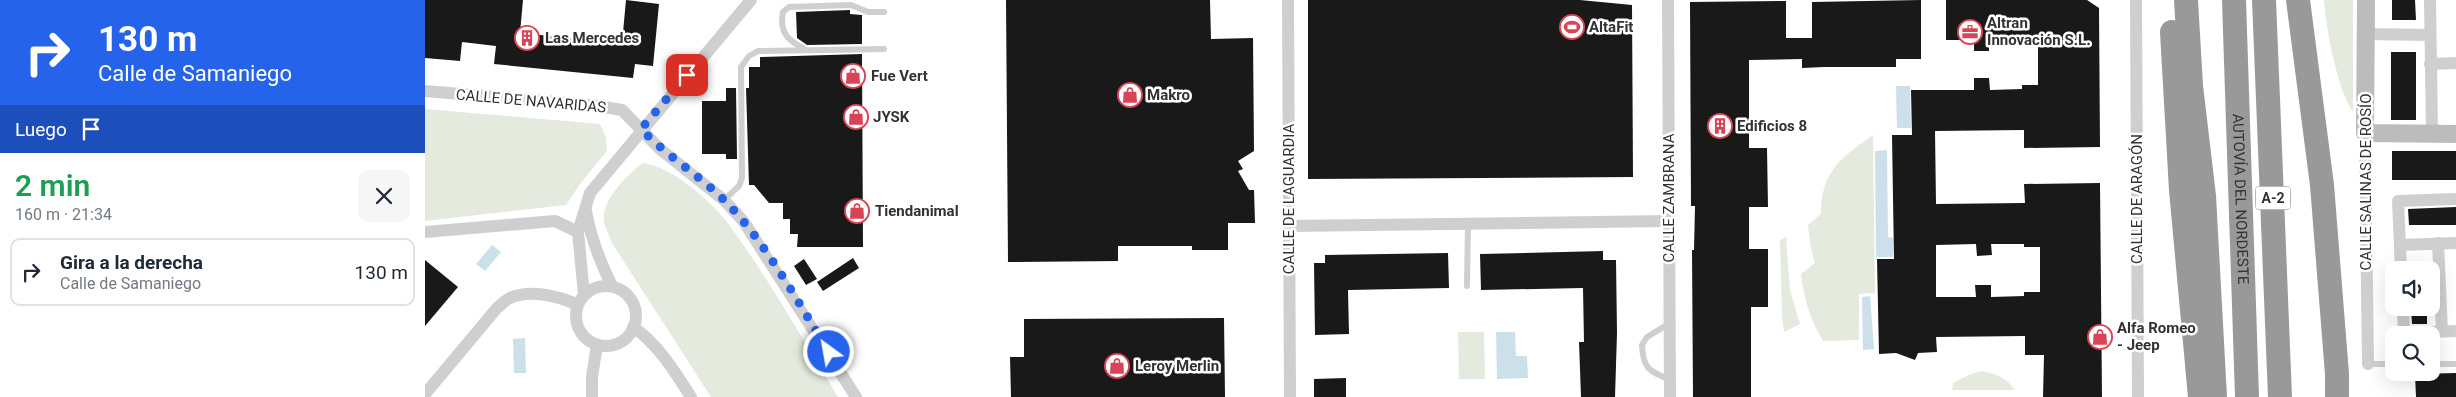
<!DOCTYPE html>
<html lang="es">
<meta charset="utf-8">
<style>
:root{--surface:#fff;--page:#f6f6f7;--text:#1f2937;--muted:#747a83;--line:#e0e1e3}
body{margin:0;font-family:Roboto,sans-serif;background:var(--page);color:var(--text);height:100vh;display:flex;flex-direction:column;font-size:19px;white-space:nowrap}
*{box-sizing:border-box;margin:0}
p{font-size:16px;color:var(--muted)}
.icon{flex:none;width:28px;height:28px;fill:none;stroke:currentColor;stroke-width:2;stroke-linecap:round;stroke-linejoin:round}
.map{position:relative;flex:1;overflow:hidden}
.details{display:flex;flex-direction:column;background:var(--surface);width:425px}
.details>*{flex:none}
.banner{background:#2563eb;color:#fff;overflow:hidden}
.buttons{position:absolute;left:1960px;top:261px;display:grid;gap:10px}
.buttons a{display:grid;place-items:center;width:55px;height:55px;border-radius:10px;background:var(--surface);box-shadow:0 5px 20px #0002;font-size:25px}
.pin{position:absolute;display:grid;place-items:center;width:42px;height:42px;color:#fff;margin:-21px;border-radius:10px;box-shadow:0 2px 8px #0006}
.me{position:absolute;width:55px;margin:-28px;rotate:328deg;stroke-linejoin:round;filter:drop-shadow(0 0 4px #0008)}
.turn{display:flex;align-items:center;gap:18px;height:105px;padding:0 15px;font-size:22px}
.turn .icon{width:65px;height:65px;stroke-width:2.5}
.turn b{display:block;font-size:35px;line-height:42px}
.then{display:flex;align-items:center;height:48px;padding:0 15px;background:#0003;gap:10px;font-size:19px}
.round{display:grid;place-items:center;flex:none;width:52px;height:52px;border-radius:10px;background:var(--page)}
.summary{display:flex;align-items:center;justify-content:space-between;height:85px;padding:0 15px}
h1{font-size:30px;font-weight:600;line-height:38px;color:#1e9e55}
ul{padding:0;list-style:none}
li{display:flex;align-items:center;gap:15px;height:68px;margin:0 10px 8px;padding:0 5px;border:2px solid var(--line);border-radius:10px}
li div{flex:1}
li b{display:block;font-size:19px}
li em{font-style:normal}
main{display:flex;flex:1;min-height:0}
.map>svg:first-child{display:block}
.green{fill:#e5eade}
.water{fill:#cce0e9}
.building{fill:#191919;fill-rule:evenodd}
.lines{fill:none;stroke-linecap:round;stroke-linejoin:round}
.lane{stroke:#cfcfcf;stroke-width:6}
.street{stroke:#cfcfcf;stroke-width:12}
.secondary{stroke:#bcbcbc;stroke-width:18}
.highway{stroke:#999;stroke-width:24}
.route{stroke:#2563eb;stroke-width:9;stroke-dasharray:0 16.2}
.labels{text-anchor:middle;stroke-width:5;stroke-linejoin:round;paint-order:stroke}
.shield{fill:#fff;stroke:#707070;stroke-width:1}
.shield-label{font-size:14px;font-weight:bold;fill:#323232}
.poi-label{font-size:15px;font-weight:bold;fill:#323232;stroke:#fff;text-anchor:start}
.street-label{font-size:15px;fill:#323232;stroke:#fff}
</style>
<main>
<section class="details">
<div class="banner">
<div class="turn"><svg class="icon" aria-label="right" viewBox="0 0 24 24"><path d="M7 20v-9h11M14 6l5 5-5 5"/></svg><div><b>130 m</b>Calle de Samaniego</div></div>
<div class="then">Luego<svg class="icon" aria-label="arrive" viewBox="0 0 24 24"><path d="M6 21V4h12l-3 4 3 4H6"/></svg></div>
</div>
<div class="summary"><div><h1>2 min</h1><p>160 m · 21:34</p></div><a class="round"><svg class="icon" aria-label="close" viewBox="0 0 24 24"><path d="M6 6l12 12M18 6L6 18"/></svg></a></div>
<ul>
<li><svg class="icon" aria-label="right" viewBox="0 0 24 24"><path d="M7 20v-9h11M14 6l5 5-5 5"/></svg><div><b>Gira a la derecha</b><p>Calle de Samaniego</p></div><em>130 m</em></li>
</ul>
</section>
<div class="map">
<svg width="2031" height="397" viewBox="0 0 2031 397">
<rect width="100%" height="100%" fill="#fff"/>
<g class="green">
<path d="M1899 0H1928V112C1912 89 1901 29 1899 0Z"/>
<path d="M0 109 175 124 181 137 182 151 155 184 141 205 0 221Z"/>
<path d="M1448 135 1450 293 1434 294V340L1398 341C1385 319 1379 299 1376 274L1390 263 1386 249 1383 225 1396 214C1396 171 1416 158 1448 135Z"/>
<path d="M218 163C245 166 284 199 301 221 343 276 376 338 413 397H286L187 243C185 236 179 227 179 220 177 199 203 174 218 163Z"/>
<path d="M1361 237 1365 290 1375 324 1359 332 1357 317 1355 240Z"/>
<path d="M1033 332H1059L1060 379H1034Z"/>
<path d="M1556 371C1571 373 1581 378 1590 390H1527L1528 383 1546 374Z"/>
</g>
<g class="water">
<path d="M1471 86H1485L1486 128H1472Z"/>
<path d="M1462 150 1463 237 1468 238V257H1451L1450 151Z"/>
<path d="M67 245 76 252 60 271 51 264Z"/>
<path d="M1445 296 1449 349 1438 350 1437 297Z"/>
<path d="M1071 332H1090L1091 356H1102L1103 378 1072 379Z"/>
<path d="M100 338 101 373H89L88 339Z"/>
</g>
<g class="building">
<path d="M0 0H98L95 33 197 43 201 0 234 4 228 66 210 64 208 78 69 64 71 46 37 42 35 61 0 58Z"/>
<path d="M581 0H785L786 39 828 38 829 151 813 161 818 169 813 171 824 190H829L830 223H803V250H767V246H693V261L583 262Z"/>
<path d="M883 0H1155L1207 5 1208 177 883 179Z"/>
<path d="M1496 0V59H1471V67H1399L1377 68V59L1324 60V148H1342L1343 207H1324V249H1343V307H1326V397H1268L1267 250H1269L1270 206H1266L1265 2 1361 1V38H1387V2Z"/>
<path d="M1521 0H1662L1674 8 1675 147 1599 148V130L1510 131 1511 204 1600 203 1599 184 1675 183 1677 397H1618L1619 355H1600V336L1511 337 1512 352 1493 353 1490 360 1471 353 1454 354 1452 259H1469L1467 135H1487L1486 90H1549V78H1564L1565 90 1597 89V85H1613V43H1597V39L1564 40V51H1549V40H1521ZM1551 244 1552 256 1567 255 1566 244H1599V247H1615V292H1599V296L1566 297V285H1550L1551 297H1511V245Z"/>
<path d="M1967 0H1990L1991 20H1967Z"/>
<path d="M425 10V14L437 15V44L382 45 372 38 371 12Z"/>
<rect x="1966" y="52" width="25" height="68"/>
<path d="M437 54 438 247H372L373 234H365V219H358V203H344L329 185H324L321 88H324V67H335V57Z"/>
<path d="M301 88H311L312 159H301V154H277V101H301Z"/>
<rect x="1967" y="151" width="64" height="29"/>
<path d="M2031 207V225H1984L1983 209Z"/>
<path d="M1178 251V260H1191L1192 333 1190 397H1156L1154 342H1159L1158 288 1056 290 1055 254Z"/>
<path d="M1023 253 1024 288 923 290 924 334 890 335 889 263H900V255Z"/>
<path d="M428 258 434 268 398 291 392 282Z"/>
<path d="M379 259 392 279 381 285 369 266Z"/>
<path d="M0 260 33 287 0 326Z"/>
<path d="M1986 308H2002V324H1987Z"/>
<path d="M799 318 800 397H586L585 357H599V319Z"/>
<path d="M2031 373V397H1991L1990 374Z"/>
<path d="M921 378V397H889V379Z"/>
</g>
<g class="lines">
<g class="lane">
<path d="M378 48C362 40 354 31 358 12L364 7 426 5 443 12H459"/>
<path d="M299 200 314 186 317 178 316 67 324 56 333 51 459 49"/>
<path d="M1042 286 1043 223"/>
<path d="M1245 323 1222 337 1217 345C1218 369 1224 371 1245 380"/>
<path d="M1943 364H1969"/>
<path d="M2006 364H2031"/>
</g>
<g class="street">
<path d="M863 0 865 397"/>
<path d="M1243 0 1245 397"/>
<path d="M1711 0 1713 397"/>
<path d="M2005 0 2007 133"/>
<path d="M1940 34 2005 35"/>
<path d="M2005 64 2031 63"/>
<path d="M0 91 167 105 197 110 235 149 299 200 319 222 431 397"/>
<path d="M1940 133 1943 364"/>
<path d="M161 211C166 238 175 262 187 286"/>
<path d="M864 226 1244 221"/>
<path d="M0 232 130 221 153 232"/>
<path d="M2013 243 2017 331"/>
<path d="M1975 245 2031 243"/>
<path d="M1976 270 1973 201 2031 199"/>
<circle cx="181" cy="316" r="30"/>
<path d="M159 295 153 232 165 193 326 0"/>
<path d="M1978 308 1979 333 2031 331"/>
<path d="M208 327C233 344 250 372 266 397"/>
<path d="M0 394 72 308C76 305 80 300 85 298 105 289 134 296 153 305"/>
<path d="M167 397V377L172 345"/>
</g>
<path class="secondary" d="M1941 0 1940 133 2031 134"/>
<g class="highway">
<path d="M1761 0 1766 86 1779 196 1790 397"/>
<path id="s1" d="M1809 0 1822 397"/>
<path d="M1839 0 1855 397"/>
<path d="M1873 0 1897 185 1912 374V397"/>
<path d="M1747 32 1756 190 1775 397"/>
</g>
</g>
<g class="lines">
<path class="route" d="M262 75 216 129C242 156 274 175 300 201 340 241 374 304 404 352"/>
</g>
<defs>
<symbol id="stadium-ring" viewBox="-11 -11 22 22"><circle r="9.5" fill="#fff" stroke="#da4356" stroke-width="1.5"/><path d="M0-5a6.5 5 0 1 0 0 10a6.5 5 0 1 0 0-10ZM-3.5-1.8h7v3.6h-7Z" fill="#da4356"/></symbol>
<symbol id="office-ring" viewBox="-11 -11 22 22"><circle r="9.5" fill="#fff" stroke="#da4356" stroke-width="1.5"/><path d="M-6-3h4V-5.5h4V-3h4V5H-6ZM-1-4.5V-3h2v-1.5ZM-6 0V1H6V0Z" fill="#da4356"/></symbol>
<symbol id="building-ring" viewBox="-11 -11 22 22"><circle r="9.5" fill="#fff" stroke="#da4356" stroke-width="1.5"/><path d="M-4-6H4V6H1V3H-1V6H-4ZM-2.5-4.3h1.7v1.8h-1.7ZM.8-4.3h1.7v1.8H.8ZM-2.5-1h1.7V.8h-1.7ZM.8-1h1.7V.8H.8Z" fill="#da4356"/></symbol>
<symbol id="shop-ring" viewBox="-11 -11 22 22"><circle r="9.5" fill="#fff" stroke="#da4356" stroke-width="1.5"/><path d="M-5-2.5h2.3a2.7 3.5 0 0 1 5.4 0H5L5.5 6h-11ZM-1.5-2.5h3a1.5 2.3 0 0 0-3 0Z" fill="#da4356"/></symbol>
</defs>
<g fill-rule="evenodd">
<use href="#stadium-ring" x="1133" y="13" width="28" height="28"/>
<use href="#office-ring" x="1531" y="18" width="28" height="28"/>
<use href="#building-ring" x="88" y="24" width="28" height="28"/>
<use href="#shop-ring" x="414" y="62" width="28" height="28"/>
<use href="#shop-ring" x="691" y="81" width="28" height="28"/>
<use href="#shop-ring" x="417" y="103" width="28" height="28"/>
<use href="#building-ring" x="1281" y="112" width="28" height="28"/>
<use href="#shop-ring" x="418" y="197" width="28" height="28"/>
<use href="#shop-ring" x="1661" y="323" width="28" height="28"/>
<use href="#shop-ring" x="678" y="352" width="28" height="28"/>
</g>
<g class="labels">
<rect class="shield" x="1830.5" y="186.5" width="35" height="23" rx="4"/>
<g class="shield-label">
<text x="1848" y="203">A-2</text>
</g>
<g class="poi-label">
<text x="1562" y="28">Altran<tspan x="1562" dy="17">Innovación S.L.</tspan></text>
<text x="1164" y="32">AltaFit</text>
<text x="120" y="43">Las Mercedes</text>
<text x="446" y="81">Fue Vert</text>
<text x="722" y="100">Makro</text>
<text x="448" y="122">JYSK</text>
<text x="1312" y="131">Edificios 8</text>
<text x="450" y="216">Tiendanimal</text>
<text x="1692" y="333">Alfa Romeo<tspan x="1692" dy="17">- Jeep</tspan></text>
<text x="710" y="371">Leroy Merlin</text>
</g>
<g class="street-label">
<text transform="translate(106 101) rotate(5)" y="5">CALLE DE NAVARIDAS</text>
<text transform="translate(1941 182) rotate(-90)" y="5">CALLE SALINAS DE ROSÍO</text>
<text transform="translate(1244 198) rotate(-90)" y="5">CALLE ZAMBRANA</text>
<text transform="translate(864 199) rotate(-90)" y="5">CALLE DE LAGUARDIA</text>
<text transform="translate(1712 199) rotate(-90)" y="5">CALLE DE ARAGÓN</text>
<text dy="5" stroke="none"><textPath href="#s1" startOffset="199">AUTOVÍA DEL NORDESTE</textPath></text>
</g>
</g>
</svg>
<div class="buttons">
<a><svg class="icon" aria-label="sound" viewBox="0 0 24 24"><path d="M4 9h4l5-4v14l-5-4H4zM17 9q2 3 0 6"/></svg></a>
<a><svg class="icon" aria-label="search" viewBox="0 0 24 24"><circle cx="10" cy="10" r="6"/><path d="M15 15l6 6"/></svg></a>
</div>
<div class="pin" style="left:262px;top:75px;background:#d93025"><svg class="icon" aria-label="arrive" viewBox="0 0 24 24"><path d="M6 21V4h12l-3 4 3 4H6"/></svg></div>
<svg class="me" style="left:404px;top:352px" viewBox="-20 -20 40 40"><circle r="17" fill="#2563eb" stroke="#fff" stroke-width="3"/><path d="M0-11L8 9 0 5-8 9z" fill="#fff"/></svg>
</div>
</main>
